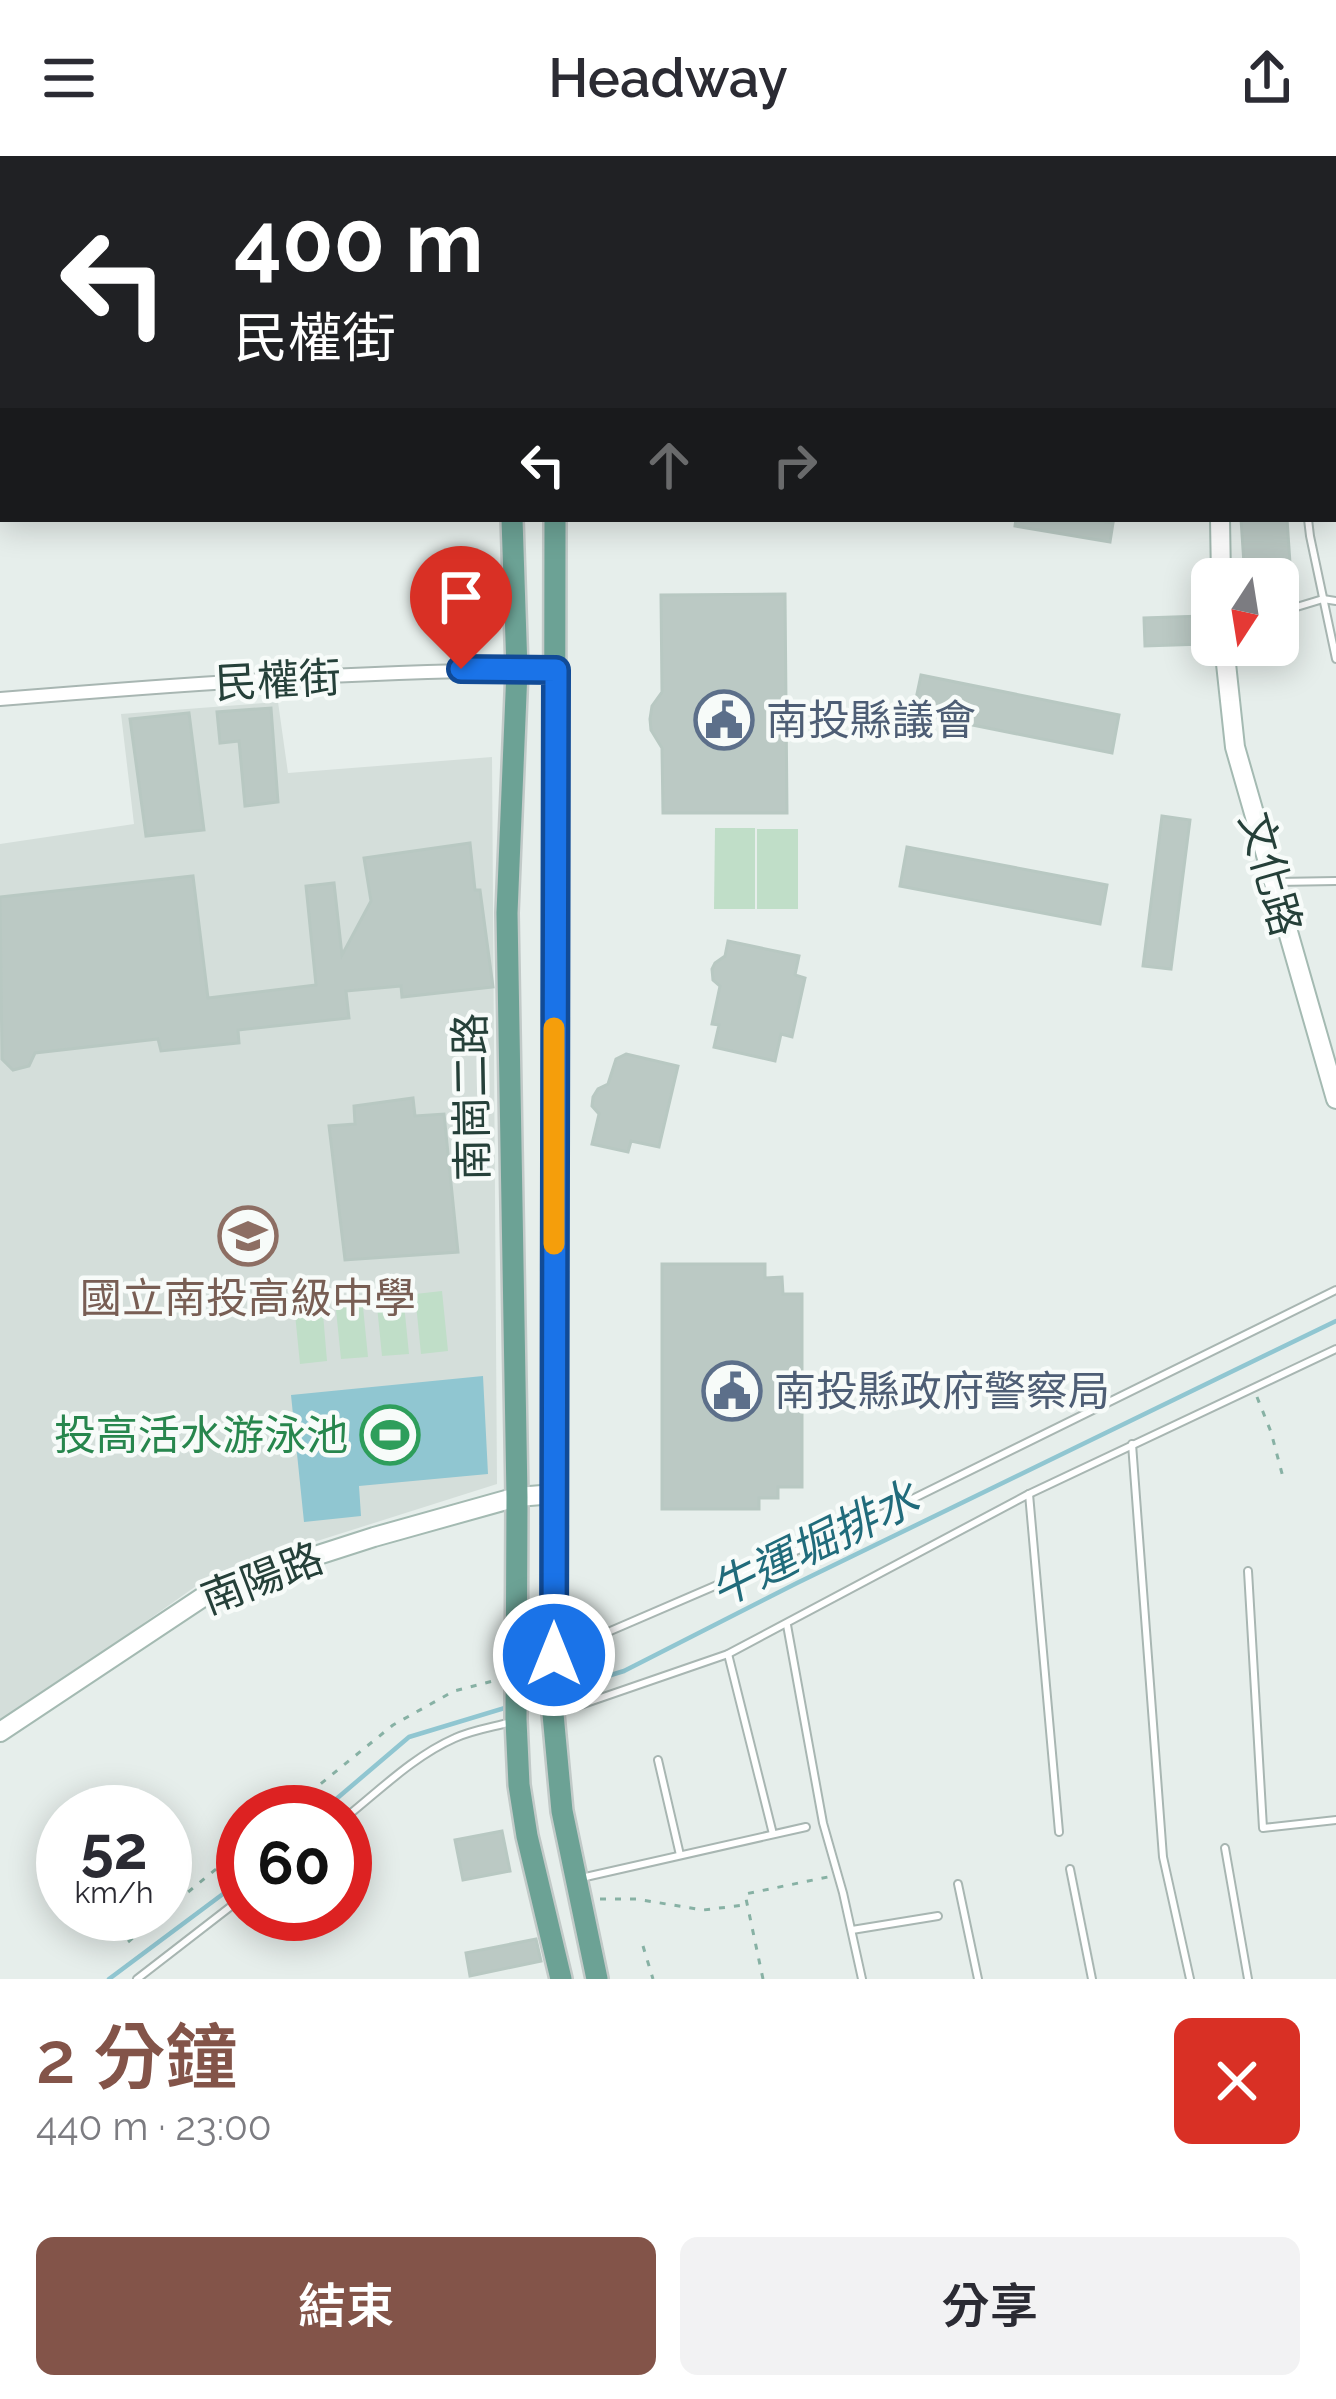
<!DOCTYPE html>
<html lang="zh-TW">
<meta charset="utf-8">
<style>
:root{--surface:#fff;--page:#f2f2f3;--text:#2b2b33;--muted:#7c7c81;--accent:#835449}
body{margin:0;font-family:Raleway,"Noto Sans TC",sans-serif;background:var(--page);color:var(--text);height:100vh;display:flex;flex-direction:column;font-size:45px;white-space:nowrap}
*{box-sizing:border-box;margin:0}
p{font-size:39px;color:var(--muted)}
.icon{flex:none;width:66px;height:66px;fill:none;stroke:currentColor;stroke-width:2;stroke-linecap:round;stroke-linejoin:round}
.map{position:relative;height:1823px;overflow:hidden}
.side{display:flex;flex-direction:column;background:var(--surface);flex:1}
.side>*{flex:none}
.banner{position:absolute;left:0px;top:0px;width:1338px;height:366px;box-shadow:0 6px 30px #0003;background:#202124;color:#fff;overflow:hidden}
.needle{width:78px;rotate:192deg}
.fabs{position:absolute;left:1191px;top:402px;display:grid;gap:24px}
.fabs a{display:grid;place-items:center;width:108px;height:108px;border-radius:18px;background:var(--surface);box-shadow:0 6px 30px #0003;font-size:60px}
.speed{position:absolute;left:36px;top:1629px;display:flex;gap:24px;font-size:60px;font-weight:700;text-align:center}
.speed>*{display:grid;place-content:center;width:156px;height:156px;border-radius:50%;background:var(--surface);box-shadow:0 6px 30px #0003;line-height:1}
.speed small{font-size:30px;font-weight:400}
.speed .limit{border:18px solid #d22;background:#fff;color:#111}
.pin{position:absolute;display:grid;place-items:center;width:102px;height:102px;color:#fff;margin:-123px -51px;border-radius:50% 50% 50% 0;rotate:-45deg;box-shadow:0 0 12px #0007}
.pin .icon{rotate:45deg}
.me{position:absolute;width:132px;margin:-66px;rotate:0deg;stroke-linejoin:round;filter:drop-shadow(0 0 9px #0008)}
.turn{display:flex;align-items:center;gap:42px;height:252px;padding:0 36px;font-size:54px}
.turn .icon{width:156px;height:156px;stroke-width:2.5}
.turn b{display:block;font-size:84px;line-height:102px}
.lanes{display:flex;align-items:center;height:114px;padding:0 36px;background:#0003;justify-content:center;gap:60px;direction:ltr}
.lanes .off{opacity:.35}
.round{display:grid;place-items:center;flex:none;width:126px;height:126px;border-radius:18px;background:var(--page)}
.overview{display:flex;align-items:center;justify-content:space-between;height:204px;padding:0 36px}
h1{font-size:72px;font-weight:600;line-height:90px;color:var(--accent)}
.button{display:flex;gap:24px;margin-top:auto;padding:24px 36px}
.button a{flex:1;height:138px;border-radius:18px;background:var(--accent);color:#fff;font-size:48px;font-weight:600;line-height:138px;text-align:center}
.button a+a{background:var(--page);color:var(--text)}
header{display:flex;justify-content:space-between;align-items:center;height:156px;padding:0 36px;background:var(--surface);font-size:54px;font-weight:600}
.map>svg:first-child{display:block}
.built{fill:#d4deda}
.green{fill:#c0dec8}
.water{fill:#90c6d1}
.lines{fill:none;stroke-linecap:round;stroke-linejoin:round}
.stream{stroke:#90c6d1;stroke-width:4.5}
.building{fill:#bbc9c4;stroke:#b8c8c2;stroke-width:3}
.lane-casing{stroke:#a8b6b2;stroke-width:10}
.street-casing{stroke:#a8b6b2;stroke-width:16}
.secondary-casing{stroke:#a4bab2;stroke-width:22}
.primary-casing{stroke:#c2cac8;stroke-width:26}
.path{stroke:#87b1a4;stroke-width:3;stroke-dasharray:6 9;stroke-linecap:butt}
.lane{stroke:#fff;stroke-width:6}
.street{stroke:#fff;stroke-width:12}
.secondary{stroke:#fff;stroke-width:18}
.primary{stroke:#6ca295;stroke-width:21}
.route-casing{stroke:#114b97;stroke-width:30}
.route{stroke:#1a73e8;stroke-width:21}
.slow{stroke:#f59e0b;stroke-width:21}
.labels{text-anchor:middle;stroke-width:9;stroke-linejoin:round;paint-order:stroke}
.street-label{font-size:42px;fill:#254039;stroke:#f7fbf9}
.service-label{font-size:42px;fill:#4e5e75;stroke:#f7fbf9;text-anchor:start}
.education-label{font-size:42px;fill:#785e54;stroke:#f7fbf9}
.leisure-label{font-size:42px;fill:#27864d;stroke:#f7fbf9;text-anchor:end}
.water-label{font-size:45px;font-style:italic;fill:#206b7b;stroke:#f7fbf9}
</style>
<header><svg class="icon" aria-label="menu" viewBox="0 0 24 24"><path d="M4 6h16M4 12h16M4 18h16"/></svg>Headway<svg class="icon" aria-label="share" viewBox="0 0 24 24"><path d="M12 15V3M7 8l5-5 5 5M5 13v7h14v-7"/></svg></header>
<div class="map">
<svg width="1336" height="1823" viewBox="0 0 1336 1823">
<rect width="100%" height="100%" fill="#e6eeeb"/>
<path class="built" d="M278 546 288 617 492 601 497 1328 213 1418 0 1569V688L134 668 121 558Z"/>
<g class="green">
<path d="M0 0H455L457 3H3V86H0Z"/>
<path d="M715 672H755V753H714Z"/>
<rect x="757" y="673" width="41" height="80"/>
<path d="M442 1135 448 1195 421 1198 415 1138Z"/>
<path d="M403 1138 409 1198 382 1200 376 1140Z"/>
<path d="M362 1141 368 1201 341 1203 335 1144Z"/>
<path d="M322 1146 327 1205 300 1208 294 1148Z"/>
</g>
<path class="water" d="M483 1220 488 1318 359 1330 361 1360 304 1366 291 1239Z"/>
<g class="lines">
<g class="stream">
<path d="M562 1534 624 1515 797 1427 1336 1165"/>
<path d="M522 1546 546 1539"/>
<path d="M321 1656 409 1581 511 1550"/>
<path d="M109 1823 243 1723"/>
</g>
</g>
<g class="building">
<path d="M1016 363H1089L1113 367 1110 386 1015 370Z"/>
<path d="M1241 363H1287L1291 422 1245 423Z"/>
<path d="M785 438 787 657H663L662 592 651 574 650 563 652 550 662 536 661 439Z"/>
<path d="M1202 460 1203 488 1145 490 1144 462Z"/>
<path d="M921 519 1119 559 1112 597 913 557Z"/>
<path d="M271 552 278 646 245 650 239 585 220 587 217 556Z"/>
<path d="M189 557 204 674 146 680 130 563Z"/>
<path d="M1162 660 1190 664 1171 813 1143 810Z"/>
<path d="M470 687 475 734H480L493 831 402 841 401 830 346 835 349 862 238 874 239 887 161 895 158 883 35 897 29 910 13 914 2 903 0 741 193 720 208 842 316 829 306 730 334 727 342 799 371 745 364 702Z"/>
<path d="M907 691 1107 729 1100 768 900 730Z"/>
<path d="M728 785 799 800 795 819 805 822 792 881 781 878 775 905 714 891 719 869 712 868 720 830 713 824 712 813 715 807 725 800Z"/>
<path d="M626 898 678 910 659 991 631 985 628 996 592 988 599 958 592 950 593 941 598 933 608 928 616 903Z"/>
<path d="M413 942 415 960 444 958 458 1096 345 1104 329 970 355 968 354 950Z"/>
<path d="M662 1108H765V1122L782 1121 783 1138H802V1331H778V1342H759V1353H662Z"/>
<path d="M502 1675 510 1715 463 1724 455 1684Z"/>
<path d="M536 1783 541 1805 470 1820 466 1797Z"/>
</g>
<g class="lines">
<defs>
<g id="lane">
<path d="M1089 3V0"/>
<path d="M1334 3V0"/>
<path d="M0 203H3"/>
<path d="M1308 363 1310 380 1336 503"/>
<path d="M1280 456 1323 443 1336 445"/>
<path d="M1277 726 1336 725"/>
<path d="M1132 1288 1163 1701 1190 1823"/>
<path d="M1029 1338 1059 1676"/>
<path d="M1248 1415 1263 1672 1336 1664"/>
<path d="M787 1469 823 1667 843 1737 862 1823"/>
<path d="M557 1498 884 1357 1336 1134"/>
<path d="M728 1498 773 1678"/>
<path d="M557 1557 728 1498 1029 1338 1336 1193"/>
<path d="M658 1604 680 1699"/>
<path d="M345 1662C380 1634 414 1600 455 1582 472 1574 493 1571 511 1566"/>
<path d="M1225 1692 1248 1823"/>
<path d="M1070 1713 1092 1823"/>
<path d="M581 1722 806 1671"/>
<path d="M958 1728 978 1823"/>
<path d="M852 1774 938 1760"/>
<path d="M137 1823 243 1741"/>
</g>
<path id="street" d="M0 543C185 528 371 514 556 514"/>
<g id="secondary">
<path d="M1204 0V3"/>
<path d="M1335 302H1336"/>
<path d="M0 320H3"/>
<path d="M1220 363 1221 423"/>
<path d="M1224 489 1235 591 1336 943"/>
<path d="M0 1576 203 1441 256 1419 374 1381 517 1341 555 1338"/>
</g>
<g id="primary">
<path d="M478 0 479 3"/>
<path d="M520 0 521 3"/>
<path d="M512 363 517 514 507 757 517 1341 516 1564 519 1629 527 1680 561 1823"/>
<path d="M555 363 553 1558 562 1655 597 1823"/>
</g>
</defs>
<use href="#lane" class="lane-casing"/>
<use href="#street" class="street-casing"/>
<use href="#secondary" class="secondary-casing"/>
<use href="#primary" class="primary-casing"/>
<g class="path">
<path d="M0 243H3"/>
<path d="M1257 1241 1271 1276 1284 1325"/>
<path d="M286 1656 393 1569 454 1535 497 1524"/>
<path d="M600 1743H636L703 1754 745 1749"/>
<path d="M165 1755 243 1691"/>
<path d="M128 1786 162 1758"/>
<path d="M643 1790 653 1823"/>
<path d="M763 1823 745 1738 828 1721"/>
</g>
<use href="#lane" class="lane"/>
<use href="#street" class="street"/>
<use href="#secondary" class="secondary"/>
<use href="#primary" class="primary"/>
</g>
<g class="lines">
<defs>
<path id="route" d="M461 513 556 514 554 1499"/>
</defs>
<use href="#route" class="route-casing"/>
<use href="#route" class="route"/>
<path class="slow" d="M554 872V1088"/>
</g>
<defs>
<symbol id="civic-ring" viewBox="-11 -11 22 22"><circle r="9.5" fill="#f7fbf9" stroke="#5c6f8a" stroke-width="1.5"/><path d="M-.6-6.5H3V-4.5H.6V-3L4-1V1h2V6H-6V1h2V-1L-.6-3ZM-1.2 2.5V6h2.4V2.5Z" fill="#5c6f8a"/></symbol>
<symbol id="school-ring" viewBox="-11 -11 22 22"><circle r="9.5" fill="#f7fbf9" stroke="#8d6e63" stroke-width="1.5"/><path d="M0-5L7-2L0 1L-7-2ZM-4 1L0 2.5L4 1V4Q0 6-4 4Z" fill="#8d6e63"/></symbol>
<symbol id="stadium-ring" viewBox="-11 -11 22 22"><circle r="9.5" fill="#f7fbf9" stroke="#2e9e5b" stroke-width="1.5"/><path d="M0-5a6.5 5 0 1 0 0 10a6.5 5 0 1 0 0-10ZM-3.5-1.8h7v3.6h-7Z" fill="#2e9e5b"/></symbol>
</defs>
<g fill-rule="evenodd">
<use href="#civic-ring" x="691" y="531" width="66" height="66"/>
<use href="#school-ring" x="215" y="1047" width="66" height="66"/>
<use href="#civic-ring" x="699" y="1202" width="66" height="66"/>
<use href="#stadium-ring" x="357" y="1246" width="66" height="66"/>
</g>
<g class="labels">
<g class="street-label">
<text transform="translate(278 524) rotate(-3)" y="15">民權街</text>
<text transform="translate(1271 718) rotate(74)" y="15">文化路</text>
<text transform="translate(471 941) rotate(-91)" y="15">南崗二路</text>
<text transform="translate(262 1422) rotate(-21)" y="15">南陽路</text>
</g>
<g class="service-label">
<text x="766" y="579">南投縣議會</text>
<text x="774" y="1250">南投縣政府警察局</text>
</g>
<g class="education-label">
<text x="248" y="1157">國立南投高級中學</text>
</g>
<g class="leisure-label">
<text x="348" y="1294">投高活水游泳池</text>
</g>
<g class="water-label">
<text transform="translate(814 1388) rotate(-26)" y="16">牛運堀排水</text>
</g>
</g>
</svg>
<div class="fabs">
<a><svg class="needle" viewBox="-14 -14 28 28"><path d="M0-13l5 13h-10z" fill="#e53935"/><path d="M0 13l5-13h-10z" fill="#7c7c81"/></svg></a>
</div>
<div class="speed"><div>52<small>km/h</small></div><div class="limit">60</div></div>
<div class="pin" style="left:461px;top:513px;background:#d93025"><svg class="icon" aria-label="arrive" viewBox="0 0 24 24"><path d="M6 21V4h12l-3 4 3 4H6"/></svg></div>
<svg class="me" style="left:554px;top:1499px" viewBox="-20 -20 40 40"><circle r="17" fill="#1a73e8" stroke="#fff" stroke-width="3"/><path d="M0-11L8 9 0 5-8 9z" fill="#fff"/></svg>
<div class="banner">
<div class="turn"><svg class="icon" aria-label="left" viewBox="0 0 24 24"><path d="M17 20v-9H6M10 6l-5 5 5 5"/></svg><div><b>400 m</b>民權街</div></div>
<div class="lanes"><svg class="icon" aria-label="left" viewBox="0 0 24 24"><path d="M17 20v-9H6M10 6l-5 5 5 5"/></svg><svg class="icon off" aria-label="ahead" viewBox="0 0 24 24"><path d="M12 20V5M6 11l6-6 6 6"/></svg><svg class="icon off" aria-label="right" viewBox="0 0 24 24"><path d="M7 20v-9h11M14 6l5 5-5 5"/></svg></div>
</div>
</div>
<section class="side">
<div class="overview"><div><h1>2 分鐘</h1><p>440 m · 23:00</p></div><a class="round" style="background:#d93025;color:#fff"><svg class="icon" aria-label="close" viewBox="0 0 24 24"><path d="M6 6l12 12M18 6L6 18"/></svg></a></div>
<div class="button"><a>結束</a><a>分享</a></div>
</section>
